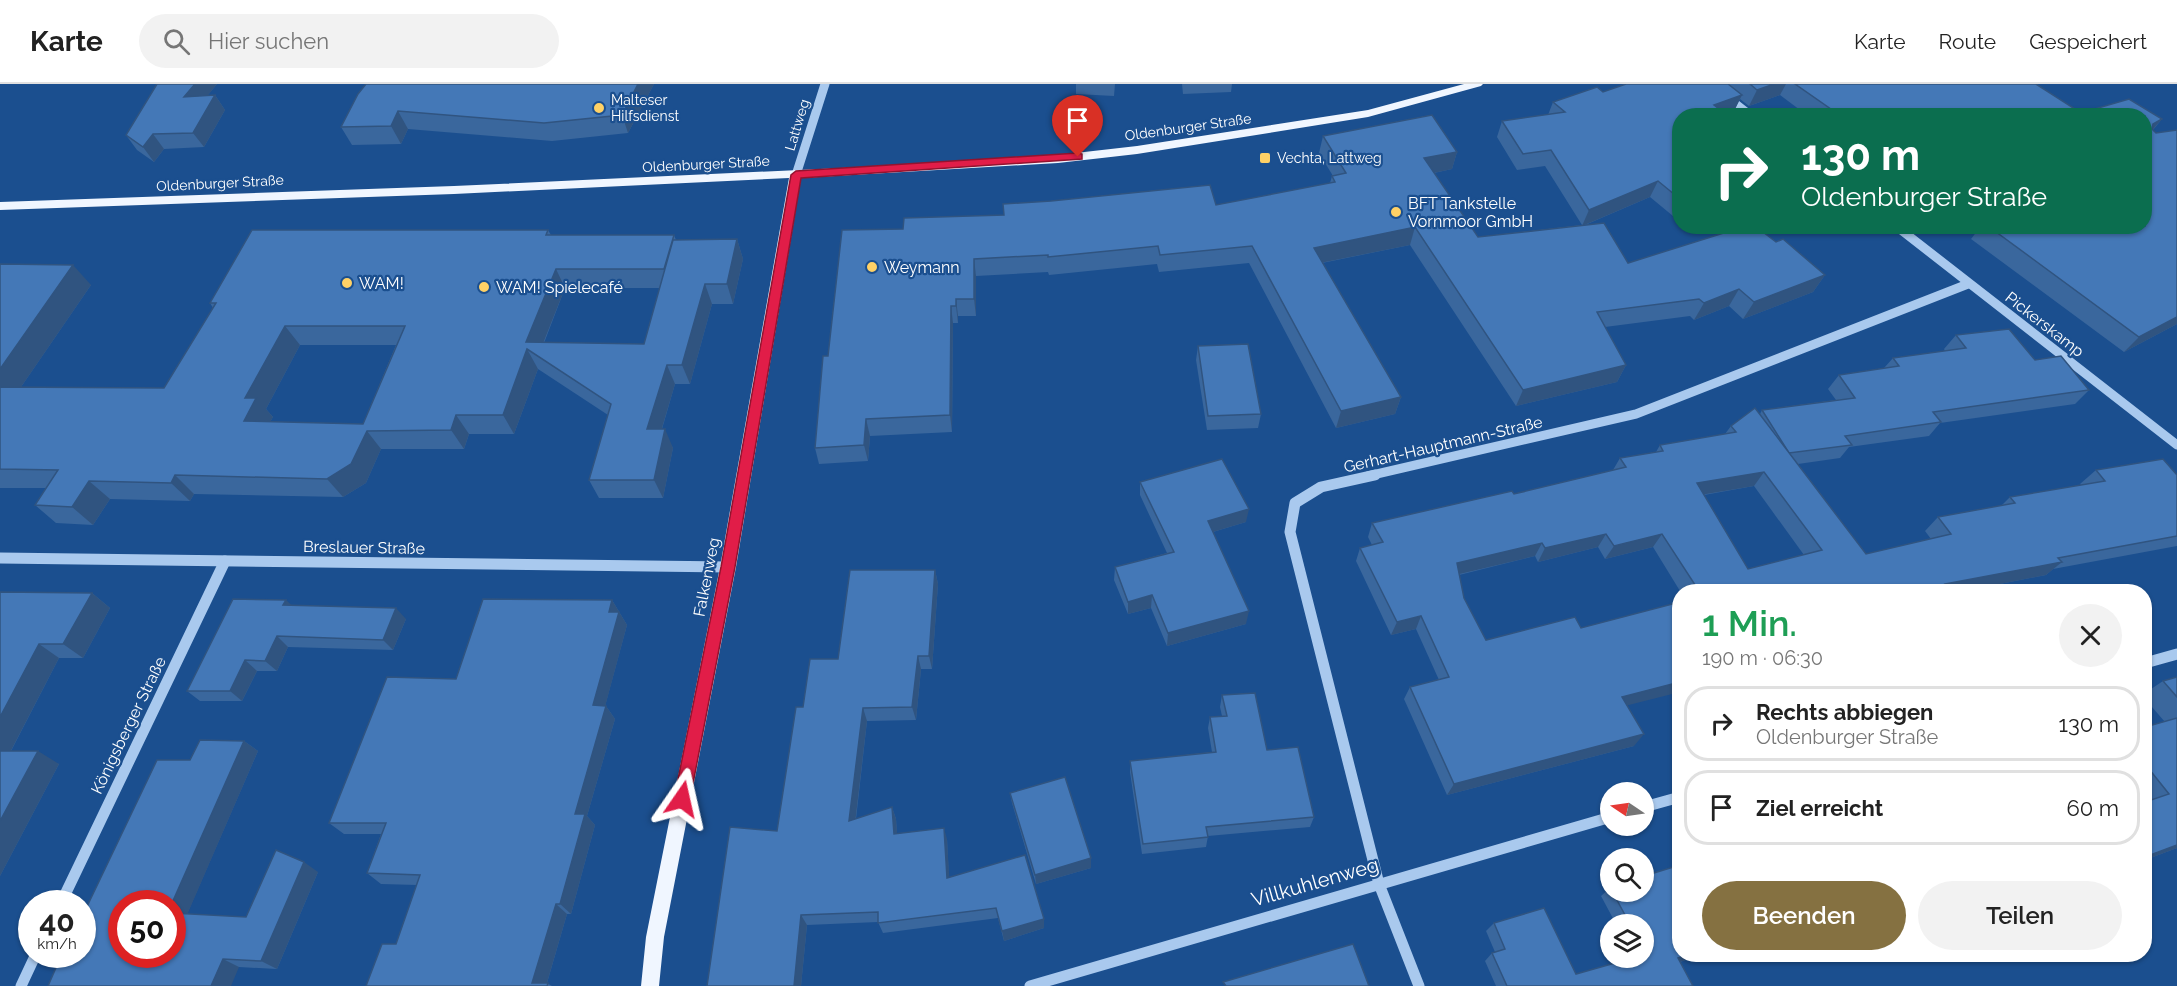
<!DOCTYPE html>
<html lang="de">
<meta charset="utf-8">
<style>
:root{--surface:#fff;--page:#f2f2f2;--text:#222;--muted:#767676;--line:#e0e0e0;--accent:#857141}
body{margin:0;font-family:Raleway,sans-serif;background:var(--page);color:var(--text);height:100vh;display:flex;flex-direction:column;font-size:22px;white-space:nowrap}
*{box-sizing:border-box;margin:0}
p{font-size:20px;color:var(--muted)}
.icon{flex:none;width:33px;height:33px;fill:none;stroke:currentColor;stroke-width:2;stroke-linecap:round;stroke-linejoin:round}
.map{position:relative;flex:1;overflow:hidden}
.panel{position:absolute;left:1672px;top:500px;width:480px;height:378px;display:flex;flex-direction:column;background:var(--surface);border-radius:24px;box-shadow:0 2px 4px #0004}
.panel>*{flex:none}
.hud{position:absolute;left:1672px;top:24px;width:480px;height:126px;border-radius:24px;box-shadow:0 2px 4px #0004;background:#0b6e4f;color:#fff;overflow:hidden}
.needle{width:39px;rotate:283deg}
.fabs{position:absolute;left:1600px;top:698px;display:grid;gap:12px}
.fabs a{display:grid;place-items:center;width:54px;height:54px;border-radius:50%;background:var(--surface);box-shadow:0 2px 4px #0004;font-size:30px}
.speed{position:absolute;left:18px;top:806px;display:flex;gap:12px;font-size:30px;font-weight:700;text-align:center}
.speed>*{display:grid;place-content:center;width:78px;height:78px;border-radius:50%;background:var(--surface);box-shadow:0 2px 4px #0004;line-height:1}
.speed small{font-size:15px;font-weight:400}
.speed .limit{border:9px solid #d22;background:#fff;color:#111}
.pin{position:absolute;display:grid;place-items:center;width:51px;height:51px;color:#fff;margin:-62px -26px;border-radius:50% 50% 50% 0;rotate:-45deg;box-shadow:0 0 6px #0007}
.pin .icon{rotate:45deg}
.me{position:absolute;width:66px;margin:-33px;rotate:11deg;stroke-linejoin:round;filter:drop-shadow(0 0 4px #0008)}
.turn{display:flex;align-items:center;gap:21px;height:126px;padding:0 30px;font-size:27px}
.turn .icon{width:78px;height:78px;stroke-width:2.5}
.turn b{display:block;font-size:42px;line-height:51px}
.round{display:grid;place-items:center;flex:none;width:63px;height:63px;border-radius:32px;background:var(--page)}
.head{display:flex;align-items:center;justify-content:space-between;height:102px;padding:0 30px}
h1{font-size:36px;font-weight:600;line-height:45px;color:#1e9e55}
.cta{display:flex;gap:12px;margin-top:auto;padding:12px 30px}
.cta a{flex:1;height:69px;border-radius:36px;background:var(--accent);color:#fff;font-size:24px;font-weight:600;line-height:69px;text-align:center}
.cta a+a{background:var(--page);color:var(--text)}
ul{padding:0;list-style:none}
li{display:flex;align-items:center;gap:18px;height:75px;margin:0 12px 9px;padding:0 18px;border:3px solid var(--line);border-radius:24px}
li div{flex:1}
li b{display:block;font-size:22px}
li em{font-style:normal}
header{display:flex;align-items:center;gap:36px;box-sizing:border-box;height:84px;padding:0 30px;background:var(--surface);border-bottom:2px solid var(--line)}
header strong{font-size:28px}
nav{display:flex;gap:33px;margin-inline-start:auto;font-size:21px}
.search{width:420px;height:54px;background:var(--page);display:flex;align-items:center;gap:15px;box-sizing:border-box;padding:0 21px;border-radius:33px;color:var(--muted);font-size:22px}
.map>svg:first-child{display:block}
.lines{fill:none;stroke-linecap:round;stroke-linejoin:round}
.minor-far1{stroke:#a9c9ee;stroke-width:9}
.minor{stroke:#a9c9ee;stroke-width:11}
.major{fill:#f0f6ff;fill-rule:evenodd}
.wall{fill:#3a679d;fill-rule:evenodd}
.shaded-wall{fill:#305480}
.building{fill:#4478b7;stroke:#305480;stroke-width:1.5;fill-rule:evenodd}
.route{fill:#e11d48;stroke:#92132f;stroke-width:1.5}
.poi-dot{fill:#ffd166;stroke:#1b4f8f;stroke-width:2}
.labels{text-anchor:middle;stroke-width:4.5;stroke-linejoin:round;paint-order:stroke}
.far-poi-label{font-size:14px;fill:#fff;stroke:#1b4f8f;text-anchor:start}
.far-street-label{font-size:14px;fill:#fff;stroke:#1b4f8f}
.poi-label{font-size:16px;fill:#fff;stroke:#1b4f8f;text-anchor:start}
.street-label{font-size:16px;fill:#fff;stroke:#1b4f8f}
.near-street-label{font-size:20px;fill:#fff;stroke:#1b4f8f}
</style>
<header>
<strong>Karte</strong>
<div class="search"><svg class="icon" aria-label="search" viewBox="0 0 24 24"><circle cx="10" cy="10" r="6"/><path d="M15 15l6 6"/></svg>Hier suchen</div>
<nav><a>Karte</a><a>Route</a><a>Gespeichert</a></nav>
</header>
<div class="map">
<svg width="2177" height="902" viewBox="0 0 2177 902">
<rect width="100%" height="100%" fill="#1b4f8f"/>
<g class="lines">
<g class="minor-far1">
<path d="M1710 0 1751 32"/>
<path d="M796 91 825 0"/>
<path d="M1896 142 2177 361"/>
<path d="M1368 392 1636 330 1968 200"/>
</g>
<g class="minor">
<path d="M1375 391 1321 403 1295 419 1290 448 1379 800 1419 902"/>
<path d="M0 474 728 483"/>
<path d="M2145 579 2177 570"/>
<path d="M1644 723 1680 713"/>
<path d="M61 819 225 477"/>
<path d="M21 902 36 870"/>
<path d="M1030 902 1611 733"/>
</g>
<path class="major" d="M1464 0H1483L1481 2 1368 33 1137 70 1058 79 801 94 736 483 664 853 659 902H641L646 853 720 483 789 94 454 110 0 126V118L454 102 926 80 1058 71 1137 62 1368 26Z"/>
</g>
<g class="wall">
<path d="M157 0H217L207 12 215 11 225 26 204 63 164 65 154 78 137 66 126 51Z"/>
<path d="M654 0 628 49 552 57 408 45 401 60 352 61 341 43 358 10Z"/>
<path d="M1076 0H1115L1114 12 1076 10Z"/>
<path d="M1182 0H1232L1231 8 1183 10Z"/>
<path d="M1626 0H2036L2081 29 2129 15 2162 35 2153 46 2156 49 2177 46V240L2124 268 1971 155 1981 142H2145V32H1808L1780 11 1749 22 1740 15 1734 27 1726 30 1728 32H1680V129L1673 132 1650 113 1585 141 1604 139 1628 179 1746 142H1755L1776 158 1783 155 1825 191 1813 208 1743 235 1729 222 1694 236 1690 232 1605 243 1626 281 1617 298 1516 322 1410 161 1322 179 1401 313 1395 330 1336 344 1249 179 1159 188 1157 180 1049 191 1048 188 976 192V232H958V239H953L952 348 870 352 868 377 819 380 815 364 823 272H828L842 146 903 145 904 134 1004 131 1003 120 1051 117 1210 101 1216 121 1330 99 1332 92H1333L1319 69 1323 52 1432 31 1457 68 1452 85 1434 89 1478 153 1582 141 1545 82 1517 86 1497 53 1502 37 1548 31 1553 18 1597 3 1603 8Z"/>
<path d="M548 146 551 151H674L676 156 737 155 743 175 733 220H712L690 300H675L662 345 673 364 663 414H599L589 396 608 331 538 285 514 350H469L464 365H381L366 399 343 413 194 410 190 417 110 415 93 441 56 439 35 421 46 404H0V180L91 201 21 303 164 304 213 224 210 219ZM565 204H660L644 260 544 259ZM300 261H396L363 340 270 338 273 333 266 325Z"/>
<path d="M1956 251 2035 276 2089 306 2075 320 1940 339 1929 352 1849 363 1840 374 1798 380 1866 470 1931 455 1925 447 1938 433 2001 422 2010 413 2081 401 2080 400 2096 386 2177 391V462L2053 485 2046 491 1964 507H1680L1653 463 1605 475 1598 463 1538 478 1535 472 1459 491 1464 514 1486 556 1627 621 1634 662 1447 711 1404 615 1410 603 1439 596 1416 545 1391 551 1356 477 1360 464 1372 461 1368 453 1372 439 1514 410 1613 386 1620 374 1656 368 1660 361 1725 350 1731 342 1760 330 1762 326 1836 316 1828 305 1839 291 1884 284 1893 274 1945 267 1944 265ZM1754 402 1804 471 1748 485 1704 411Z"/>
<path d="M1198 262 1261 330 1258 344 1207 346 1196 276Z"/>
<path d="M1140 398 1246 438 1213 448 1246 540 1167 562 1151 524 1128 530 1114 496 1115 483 1167 469 1140 411Z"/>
<path d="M935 486 938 500 932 585H921L916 636 867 637 856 735 892 723 896 735 897 750 947 755 949 794 1044 835V844L1004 857 998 834 883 849 878 838 807 841 801 902 777 747 803 623 838 575Z"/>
<path d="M0 508 92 509 110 524 83 574H59L11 667 59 680 0 792Z"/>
<path d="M612 516 627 541 605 622H606L615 635 587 732 595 741 571 830H567L547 899 552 902H366L396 860 417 801 381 800 367 789 381 750H344L329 739 456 595Z"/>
<path d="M291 521 406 535 393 566 288 563 277 587H257L242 617H200L187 607Z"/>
<path d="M2177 593V764L2145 776V643L2165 638 2145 615V609L2163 597Z"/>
<path d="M1222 611 1267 666 1314 733 1310 743 1208 752 1206 763 1142 770 1130 688V677L1212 668 1208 644 1210 633 1222 632 1220 623Z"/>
<path d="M244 657 258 667 187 830 246 833 318 788 277 885 239 883 48 902 190 676Z"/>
<path d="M1010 709 1091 774V784L1036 800 1012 719Z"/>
<path d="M1611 803V807H1644L1680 870H1704L1680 878 1693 902H1496L1485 877 1492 869 1495 868 1486 847 1494 839 1576 890 1644 873V840H1616L1601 812Z"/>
<path d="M1868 870H1882L1871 874Z"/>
</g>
<g class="shaded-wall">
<path d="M195 0H217L195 27 184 13Z"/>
<path d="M638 0H654L628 49 622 31Z"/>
<path d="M1774 0H1786L1780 11 1749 22 1757 6Z"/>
<path d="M215 11 225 26 204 63 193 49Z"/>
<path d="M1742 11 1734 27 1721 32 1714 21Z"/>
<path d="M398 27 408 45 401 60 391 42Z"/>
<path d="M2162 35 2148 51 2153 40Z"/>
<path d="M153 50 164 65 154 78 143 63Z"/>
<path d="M1457 68 1452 85 1419 92 1424 74Z"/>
<path d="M1658 97 1650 113 1582 142 1589 126Z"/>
<path d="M1680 118V129L1673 132Z"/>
<path d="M1415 143 1410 161 1310 181 1314 164Z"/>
<path d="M737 155 743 175 733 220 727 200Z"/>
<path d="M974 175 976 192V232L974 215Z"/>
<path d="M73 181 91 201 8 322 0 315V285Z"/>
<path d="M556 185 565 204 538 272 526 258Z"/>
<path d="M1825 191 1813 208 1743 235 1754 218Z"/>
<path d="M705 200 712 220 690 300 682 281Z"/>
<path d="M1739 205 1729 222 1694 236 1704 219Z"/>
<path d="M956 215 958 232V239L956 222Z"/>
<path d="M951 222 953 239 952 348 950 331Z"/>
<path d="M2177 233V240L2124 268 2139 253Z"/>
<path d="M285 242 300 261 266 325 273 333 260 356 244 337 245 314Z"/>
<path d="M527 265 538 285 514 350 503 331Z"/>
<path d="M667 281 675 300 656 364 647 345Z"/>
<path d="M1626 281 1617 298 1516 322 1523 306Z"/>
<path d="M1401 313 1395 330 1336 344 1341 327Z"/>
<path d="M456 331 469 350 464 365 451 346Z"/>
<path d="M866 335 870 352 868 377 864 361Z"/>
<path d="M665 345 673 364 663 414 654 396Z"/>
<path d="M367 347 381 365 366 399 343 413 327 395Z"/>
<path d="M1764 388 1754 402 1688 413 1697 399Z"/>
<path d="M175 391 194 410 190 417 171 399Z"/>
<path d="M89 397 110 415 93 441 72 423Z"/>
<path d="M1249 425 1246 438 1206 450 1208 437Z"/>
<path d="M1606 450 1598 463 1538 478 1545 464Z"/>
<path d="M1662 450 1653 463 1605 475 1614 462Z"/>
<path d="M1542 459 1535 472 1451 492 1457 479Z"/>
<path d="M2062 478 2046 491 1964 507H1938L1945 500Z"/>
<path d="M935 486 938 500 932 585 929 572Z"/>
<path d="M92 509 110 524 83 574 63 560Z"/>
<path d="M1152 511 1151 524 1128 530V518Z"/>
<path d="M286 516 297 526 283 521Z"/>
<path d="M612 516 627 541 602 634 593 621 609 528Z"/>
<path d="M396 524 406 535 393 566 383 556Z"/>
<path d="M1249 527 1246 540 1167 562 1168 549Z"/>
<path d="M1421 532 1416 545 1391 551 1397 538Z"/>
<path d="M277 552 288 563 277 587 265 577Z"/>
<path d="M39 560 59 574 4 680 0 678V633Z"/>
<path d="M918 572 921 585 916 636 912 623Z"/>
<path d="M245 576 257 587 242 617 230 607Z"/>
<path d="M1680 598V608L1613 625 1622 613Z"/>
<path d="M606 622 615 635 587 732 595 741 571 830 560 820 575 730Z"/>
<path d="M863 624 867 637 854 748 849 737Z"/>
<path d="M1644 650 1634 662 1447 711 1454 700Z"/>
<path d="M244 657 258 667 184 838 172 832V819Z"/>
<path d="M38 667 59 680 0 792V737Z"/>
<path d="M892 723 896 735 898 761 894 750Z"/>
<path d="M944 744 947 755 950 805 947 794Z"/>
<path d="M2177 761V764L2145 776V773Z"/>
<path d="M1091 774V784L1036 800 1035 791Z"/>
<path d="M304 778 318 788 277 885 261 877Z"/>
<path d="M556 820 567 830 546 902 532 899Z"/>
<path d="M801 831 807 841 801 902H794Z"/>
<path d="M1044 835V844L1004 857 1002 847Z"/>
<path d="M1691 870H1704L1667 882 1678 874Z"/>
<path d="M223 875 239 883 231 902H211Z"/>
</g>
<g class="building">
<path d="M157 0H195L184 13 215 11 193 49 153 50 143 63 126 51Z"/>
<path d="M366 0H638L622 31 544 39 398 27 391 42 341 43 358 10Z"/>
<path d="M1626 0H1728L1742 11 1714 21 1728 32H1680V115L1658 97 1589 126 1551 66 1523 70 1502 37 1565 28 1553 18 1597 3 1603 8Z"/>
<path d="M1750 0H1774L1757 6Z"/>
<path d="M1795 0H2036L2081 29 2129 15 2162 35 2153 40 2152 45 2156 49 2177 46V233L2139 253 1988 142H2145V32H1841Z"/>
<path d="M1432 31 1457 68 1424 74 1478 153 1604 139 1628 179 1746 142H1755L1776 158 1783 155 1825 191 1754 218 1739 205 1704 219 1699 215 1597 228 1626 281 1523 306 1415 143 1314 164 1401 313 1341 327 1252 162 1160 171 1158 162 1048 173V171L974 175V215H956V222H951L950 331 866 335 864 361 815 364 823 272H828L842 146 903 145 904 134 1004 131 1003 120 1051 117 1210 101 1216 121 1335 98 1332 92 1346 89 1323 52Z"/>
<path d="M252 146H548L546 151H674L664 185H556L526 258 644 260 673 156 737 155 727 200H705L682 281H667L647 345H665L654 396H589L611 320 527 265 503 331H456L451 346 367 347 351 380 327 395 175 391 171 399 89 397 72 423 35 421 58 386 0 385V303L164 304 216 219H210ZM285 242H405L363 340 244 337 256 314H245Z"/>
<path d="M0 180 73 181 0 285Z"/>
<path d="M2009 245 2035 276 2061 272 2089 306 1933 328 1941 338 1845 352 1852 361 1789 369 1762 326 1855 314 1839 291 1899 282 1893 274 1966 264 1956 251Z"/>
<path d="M1248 260 1261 330 1208 332 1198 262Z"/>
<path d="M1755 324 1866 470 1951 450 1938 433 2015 419 2010 413 2105 397 2096 386 2163 375 2177 391V452L2058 474 2062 478 1945 500 1951 507H1699L1662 450 1614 462 1606 450 1545 464 1542 459 1457 479 1464 514 1486 556 1575 533 1581 544 1680 518V598L1622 613 1644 650 1454 700 1410 603 1449 593 1421 532 1397 538 1360 464 1383 458 1372 439 1512 407 1514 410 1626 383 1620 374 1663 367 1660 361 1736 348 1731 342ZM1764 388 1822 466 1748 485 1697 399Z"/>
<path d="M1222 375 1249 425 1208 437 1249 527 1168 549 1152 511 1128 518 1115 483 1174 468 1140 398Z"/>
<path d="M850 486H935L929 572H918L912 623 863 624 849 737 892 723 894 750 944 744 947 794 1025 771 1044 835 1002 847 996 824 878 839V828L801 831 794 902H707L730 743 777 747 796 623H803L810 575H838Z"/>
<path d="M0 508 92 509 63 560H39L0 633Z"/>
<path d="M233 515 286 516 283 521 396 524 383 556 277 552 265 577 245 576 230 607H187Z"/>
<path d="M483 515 612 516 609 528H619L593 621 606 622 575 730H585L560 820H556L532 899H548L547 902H366L382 860H396L420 791 367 789 386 739H329L387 593 456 595Z"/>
<path d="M2177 593V613L2163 597Z"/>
<path d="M1255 609 1267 666 1298 663 1314 733 1206 743 1208 753 1143 760 1130 677 1216 668 1210 633 1227 632 1222 611Z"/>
<path d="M2177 634V761L2145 773V718L2169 710 2145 680V643Z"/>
<path d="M200 656 244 657 172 819H122V870H172V829L246 833 276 766 304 778 261 877 223 875 211 902H48L62 870H82V833L157 676H190Z"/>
<path d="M0 667H38L0 737Z"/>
<path d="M1065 693 1091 774 1035 791 1010 709Z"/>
<path d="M1680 781V870H1691L1678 874 1693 902H1507L1492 869 1505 865 1494 839 1544 824 1576 890 1636 873H1644V871L1647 870 1644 865V840H1630L1612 807H1644V792Z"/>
<path d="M1353 860 1369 902H1226L1223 898Z"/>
</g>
<path class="route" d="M1078 69 1082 70V75L801 94 735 483 690 715 688 721 682 723 676 721 674 715 721 483 791 91 796 87Z"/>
<g class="poi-dot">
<circle cx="599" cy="24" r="6"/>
<rect x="1259" y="68" width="12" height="12" rx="3"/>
<circle cx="1396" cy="128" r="6"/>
<circle cx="872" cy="183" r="6"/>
<circle cx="347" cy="199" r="6"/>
<circle cx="484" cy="203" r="6"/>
</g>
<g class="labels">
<g class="far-poi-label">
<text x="611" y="21">Malteser<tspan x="611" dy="16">Hilfsdienst</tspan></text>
<text x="1277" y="79">Vechta, Lattweg</text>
</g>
<g class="far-street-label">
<text transform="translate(797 41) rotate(-73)" y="5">Lattweg</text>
<text transform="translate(1188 43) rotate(-8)" y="5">Oldenburger Straße</text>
<text transform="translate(706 80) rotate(-3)" y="5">Oldenburger Straße</text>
<text transform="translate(220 99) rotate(-3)" y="5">Oldenburger Straße</text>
</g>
<g class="poi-label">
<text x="1408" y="125">BFT Tankstelle<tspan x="1408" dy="18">Vornmoor GmbH</tspan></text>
<text x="884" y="189">Weymann</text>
<text x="359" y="205">WAM!</text>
<text x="496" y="209">WAM! Spielecafé</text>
</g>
<g class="street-label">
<text transform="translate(2045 240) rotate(38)" y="6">Pickerskamp</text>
<text transform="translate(1443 360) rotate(-13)" y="6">Gerhart-Hauptmann-Straße</text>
<text transform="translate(364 463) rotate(1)" y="6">Breslauer Straße</text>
<text transform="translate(706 493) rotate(-79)" y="6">Falkenweg</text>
<text transform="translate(128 641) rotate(-64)" y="6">Königsberger Straße</text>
</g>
<g class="near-street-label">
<text transform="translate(1315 798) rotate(-16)" y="7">Villkuhlenweg</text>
</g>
</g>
</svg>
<div class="fabs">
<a><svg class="needle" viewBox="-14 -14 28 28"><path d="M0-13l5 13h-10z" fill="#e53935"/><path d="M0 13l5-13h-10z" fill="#767676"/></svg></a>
<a><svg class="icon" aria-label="search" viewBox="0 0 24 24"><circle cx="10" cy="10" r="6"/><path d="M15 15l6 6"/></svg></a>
<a><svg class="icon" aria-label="layers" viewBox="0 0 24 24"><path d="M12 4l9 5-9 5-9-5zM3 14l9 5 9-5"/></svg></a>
</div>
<div class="speed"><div>40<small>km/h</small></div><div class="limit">50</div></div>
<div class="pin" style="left:1078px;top:73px;background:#d93025"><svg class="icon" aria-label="arrive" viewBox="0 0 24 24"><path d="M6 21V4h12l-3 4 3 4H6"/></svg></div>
<svg class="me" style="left:682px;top:715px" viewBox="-20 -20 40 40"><path d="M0-17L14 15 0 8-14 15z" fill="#e11d48" stroke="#fff" stroke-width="4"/></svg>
<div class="hud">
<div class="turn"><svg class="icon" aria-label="right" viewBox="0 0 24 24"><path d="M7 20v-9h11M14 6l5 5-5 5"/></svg><div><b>130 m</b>Oldenburger Straße</div></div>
</div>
<section class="panel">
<div class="head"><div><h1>1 Min.</h1><p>190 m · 06:30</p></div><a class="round"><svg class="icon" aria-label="close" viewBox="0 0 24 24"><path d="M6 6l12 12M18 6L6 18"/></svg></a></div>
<ul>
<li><svg class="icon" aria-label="right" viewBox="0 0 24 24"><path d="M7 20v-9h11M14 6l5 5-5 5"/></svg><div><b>Rechts abbiegen</b><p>Oldenburger Straße</p></div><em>130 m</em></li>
<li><svg class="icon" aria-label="arrive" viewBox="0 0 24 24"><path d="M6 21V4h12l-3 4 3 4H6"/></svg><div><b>Ziel erreicht</b></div><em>60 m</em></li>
</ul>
<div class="cta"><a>Beenden</a><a>Teilen</a></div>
</section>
</div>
